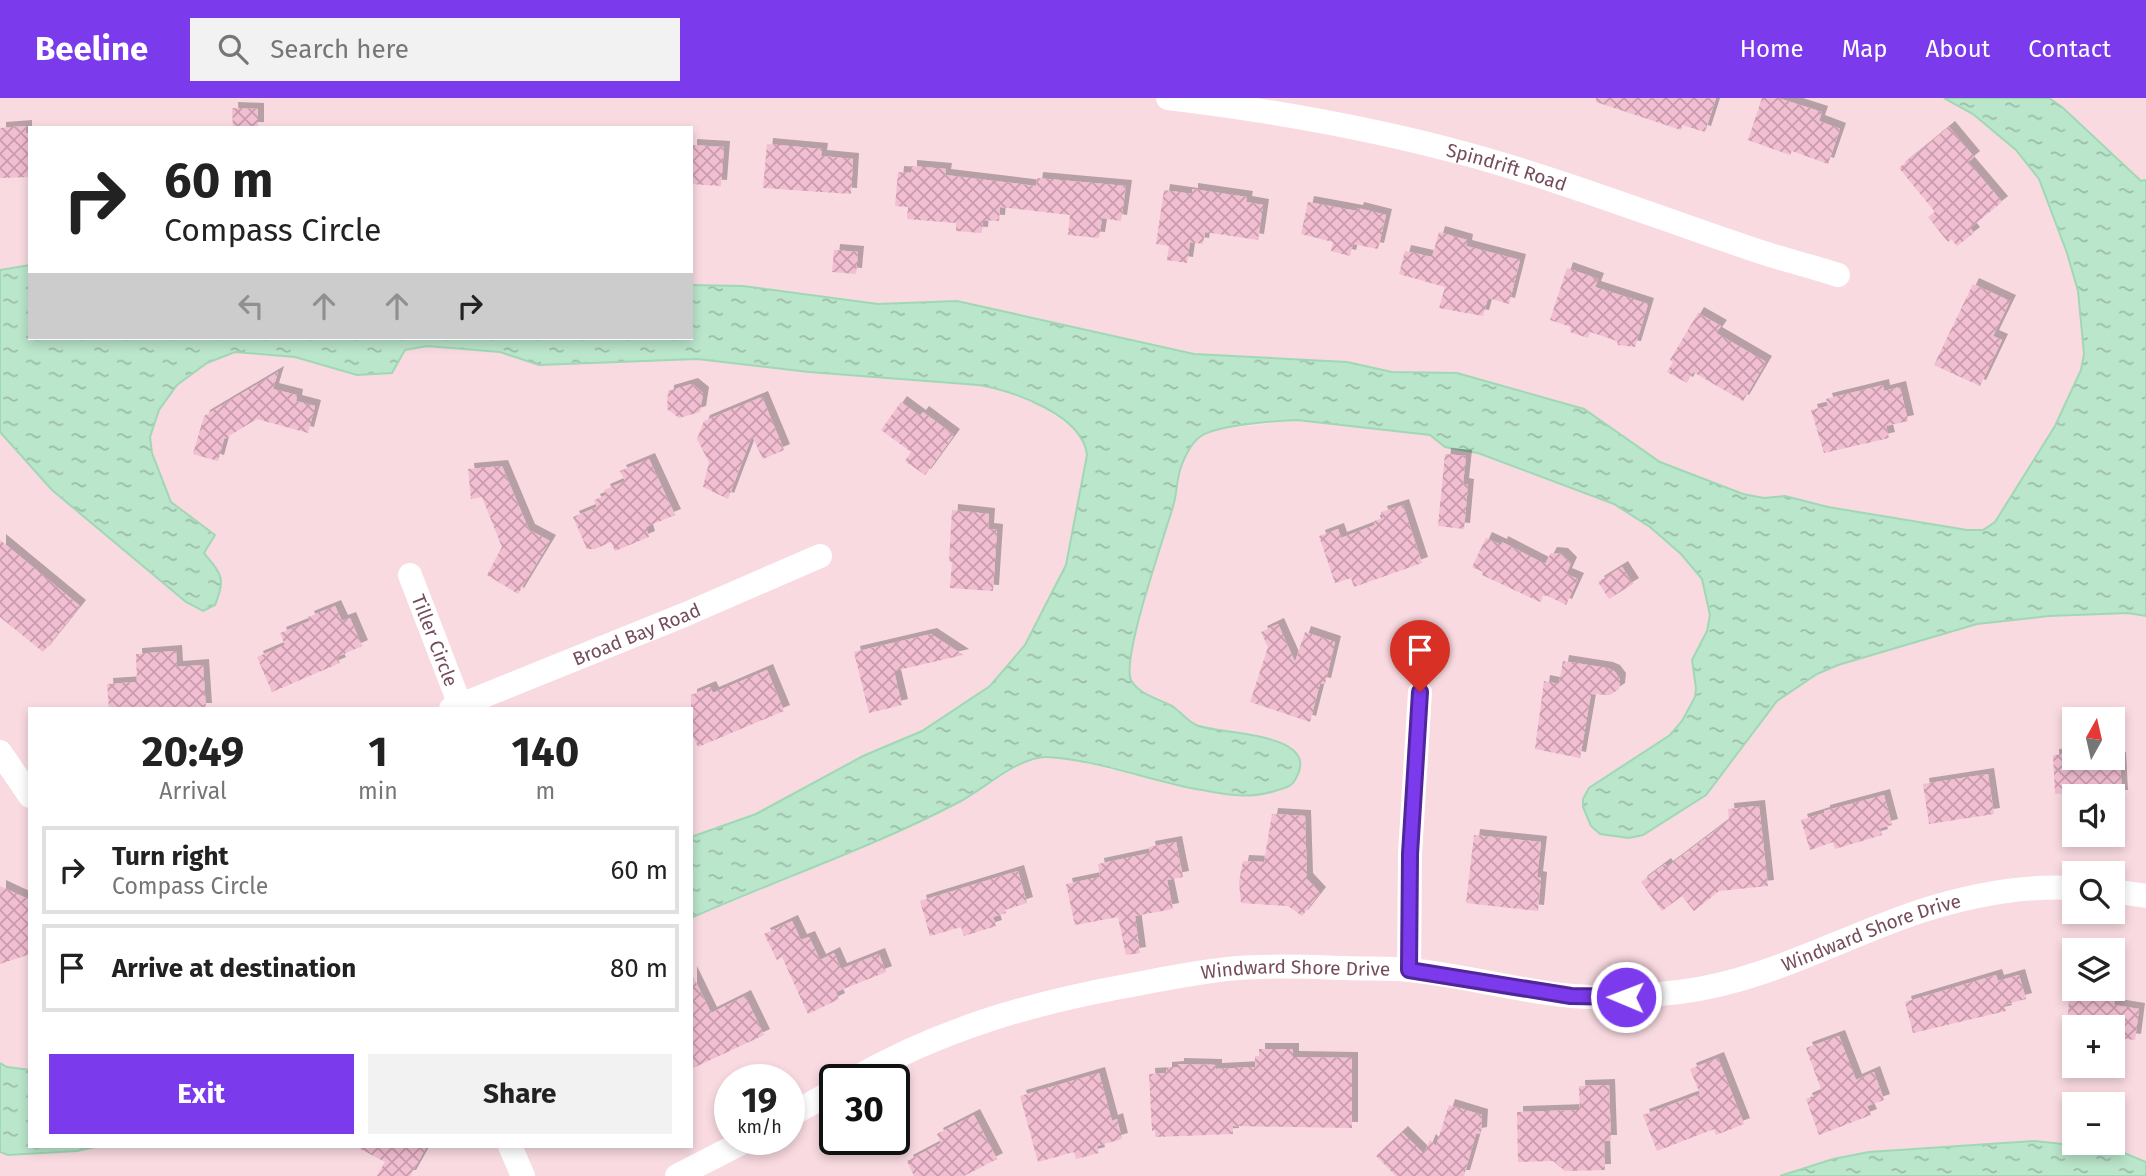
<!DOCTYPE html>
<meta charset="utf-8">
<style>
:root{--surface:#fff;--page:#f2f2f2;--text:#222;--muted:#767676;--line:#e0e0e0;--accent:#7c3aed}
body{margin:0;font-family:"Fira Sans",sans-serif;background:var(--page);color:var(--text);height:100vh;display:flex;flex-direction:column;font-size:26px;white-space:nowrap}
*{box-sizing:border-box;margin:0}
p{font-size:23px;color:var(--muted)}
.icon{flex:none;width:38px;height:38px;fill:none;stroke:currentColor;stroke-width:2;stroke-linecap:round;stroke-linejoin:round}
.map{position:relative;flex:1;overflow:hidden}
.details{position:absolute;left:28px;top:609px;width:665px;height:441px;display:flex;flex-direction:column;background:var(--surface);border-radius:0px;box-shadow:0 4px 10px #0003}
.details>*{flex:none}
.banner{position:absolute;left:28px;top:28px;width:665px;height:214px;border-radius:0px;box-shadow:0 4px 10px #0003;background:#fff;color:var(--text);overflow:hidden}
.needle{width:46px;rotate:8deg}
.fabs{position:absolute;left:2062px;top:609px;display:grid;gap:14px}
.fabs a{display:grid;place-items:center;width:63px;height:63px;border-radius:0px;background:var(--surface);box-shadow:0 4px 10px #0003;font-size:35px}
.speed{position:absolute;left:714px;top:966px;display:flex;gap:14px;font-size:35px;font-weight:700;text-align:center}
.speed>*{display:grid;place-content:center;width:91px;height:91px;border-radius:50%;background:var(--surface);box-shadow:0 4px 10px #0003;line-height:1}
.speed small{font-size:18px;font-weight:400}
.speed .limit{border:4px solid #111;border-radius:10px;background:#fff;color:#111}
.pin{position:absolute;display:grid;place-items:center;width:60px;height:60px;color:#fff;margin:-72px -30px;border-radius:50% 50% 50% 0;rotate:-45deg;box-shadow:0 0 7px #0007}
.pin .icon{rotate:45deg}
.me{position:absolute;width:77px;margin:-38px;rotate:271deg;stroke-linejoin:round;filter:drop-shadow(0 0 5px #0008)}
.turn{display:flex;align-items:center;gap:24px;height:147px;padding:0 21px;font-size:32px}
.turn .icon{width:91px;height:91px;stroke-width:2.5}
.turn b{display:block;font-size:49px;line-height:60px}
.lanes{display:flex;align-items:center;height:66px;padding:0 21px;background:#0003;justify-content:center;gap:35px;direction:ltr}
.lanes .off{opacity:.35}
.eta{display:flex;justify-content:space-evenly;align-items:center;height:119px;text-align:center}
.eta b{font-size:42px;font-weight:700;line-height:49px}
.action{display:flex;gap:14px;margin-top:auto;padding:14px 21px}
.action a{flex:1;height:80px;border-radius:0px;background:var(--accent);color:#fff;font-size:28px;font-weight:700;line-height:80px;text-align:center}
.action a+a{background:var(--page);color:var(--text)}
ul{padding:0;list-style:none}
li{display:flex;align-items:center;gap:21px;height:88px;margin:0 14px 10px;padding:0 7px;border:4px solid var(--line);border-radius:0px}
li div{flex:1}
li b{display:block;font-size:26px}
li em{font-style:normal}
header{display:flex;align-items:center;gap:42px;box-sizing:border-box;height:98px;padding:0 35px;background:var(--accent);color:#fff}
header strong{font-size:33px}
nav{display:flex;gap:38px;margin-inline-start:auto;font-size:24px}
.search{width:490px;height:63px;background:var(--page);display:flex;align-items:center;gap:18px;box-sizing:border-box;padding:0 24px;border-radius:0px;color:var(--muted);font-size:26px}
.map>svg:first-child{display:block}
.residential{fill:#f9dae1;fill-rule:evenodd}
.water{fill:url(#water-ripples);stroke:#a0d8b6;stroke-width:2}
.building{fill:url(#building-cross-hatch);filter:url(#shadow)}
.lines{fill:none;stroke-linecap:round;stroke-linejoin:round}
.minor{stroke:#fff;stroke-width:24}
.route-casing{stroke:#51269a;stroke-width:18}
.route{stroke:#7c3aed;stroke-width:12}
.labels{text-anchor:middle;stroke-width:6;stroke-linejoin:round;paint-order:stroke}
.street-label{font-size:19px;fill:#764b5c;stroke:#ffedf0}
</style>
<header>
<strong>Beeline</strong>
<div class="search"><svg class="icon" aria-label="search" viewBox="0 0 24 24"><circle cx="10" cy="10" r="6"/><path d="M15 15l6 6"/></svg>Search here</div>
<nav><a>Home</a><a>Map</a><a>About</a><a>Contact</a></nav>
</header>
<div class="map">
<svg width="2146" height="1078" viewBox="0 0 2146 1078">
<defs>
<pattern id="water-ripples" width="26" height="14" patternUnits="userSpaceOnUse" patternTransform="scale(1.75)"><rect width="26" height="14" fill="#bae6cb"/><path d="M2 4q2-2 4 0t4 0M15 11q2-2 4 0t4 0" fill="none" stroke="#9cbca8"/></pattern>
<pattern id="building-cross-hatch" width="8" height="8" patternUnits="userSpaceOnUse" patternTransform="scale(1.75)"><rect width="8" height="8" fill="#f2bed1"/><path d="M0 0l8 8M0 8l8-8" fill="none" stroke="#c99cad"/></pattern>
<filter id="shadow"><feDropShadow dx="6" dy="-6" stdDeviation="0" flood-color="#0004"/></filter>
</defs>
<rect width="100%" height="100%" fill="#fce6ea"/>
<g class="residential">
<path d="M0 0H1944L1973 16 2016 52 2039 81 2067 155 2078 193 2084 256 2081 272 2055 327 1995 424 1983 432H1967L1828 409 1786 398 1764 400 1743 396 1660 364 1584 311 1457 275 1392 274 1347 264 1194 256 957 203 878 206 743 188 691 187V30H30V167L0 172Z"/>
<path d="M2049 0H2146V82L2142 84 2062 9Z"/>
<path d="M427 248 500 254 539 267 697 261 809 274 979 287 1000 291 1040 307 1078 334 1086 345 1087 357 1066 467 1025 547 990 588 922 633 863 658 756 716 691 739V611H30V972L7 969 0 965V334L52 392 221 476 204 455 215 437 171 404 152 355 150 339 159 312 177 287 207 265 235 254 295 259 357 277 405 252Z"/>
<path d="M1297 322 1430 337 1445 349 1478 355 1614 406 1650 429 1682 456 1702 481 1710 517 1707 533 1692 562 1696 590 1695 599 1682 623 1670 637 1589 690 1591 728 1600 736 1628 740 1706 697 1777 603 1817 576 1838 567 1977 526 2049 518 2128 515 2146 518V1064L2117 1052 1833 1061 1780 1078H0V1054L8 1057 77 1053 100 1048H691V820L757 791 783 783 877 744 963 702 1032 660 1046 659 1079 663 1171 687 1291 688 1298 679 1300 666 1297 657 1273 641 1195 627 1173 609 1138 591 1131 582 1129 572 1132 553 1160 443 1173 406 1181 369 1191 347 1201 337 1214 332ZM2074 621H2112V660H2074ZM2074 698H2112V737H2074ZM2074 775H2112V814H2074ZM2074 852H2112V891H2074ZM2074 929H2112V968H2074ZM730 982H789V1041H730ZM835 982H894V1041H835ZM2074 1006H2112V1045H2074Z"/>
</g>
<g class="water">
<path d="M1944 0H2049L2062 9 2141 83 2146 82V518L2128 515 2049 518 1977 526 1838 567 1817 576 1777 603 1706 697 1643 737 1629 740 1600 736 1591 728 1583 709V701L1589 690 1670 637 1682 623 1695 599 1696 590 1692 562 1707 533 1710 517 1702 481 1681 456 1650 429 1614 406 1478 355 1445 349 1430 337 1297 322C1275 323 1217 327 1201 338 1191 345 1185 358 1181 369 1177 380 1177 393 1174 405 1166 434 1121 560 1131 582 1138 596 1159 601 1172 608 1180 613 1187 623 1196 627 1218 637 1325 633 1295 682 1291 690 1283 690 1275 693 1249 701 1228 697 1202 692 1153 684 1095 661 1047 659 1020 658 985 690 961 703 874 749 781 780 691 820V739L756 716 863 658 922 633 990 588 1025 547 1066 467 1087 357C1083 317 1013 293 979 287L809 274 697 261 539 267 500 254 427 248 405 252 392 275 357 277 295 259 235 254 207 265 177 287 159 312 150 339 152 355 171 404 215 437 204 455C222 477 226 480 215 507L203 513 186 504 52 392 0 334V172L30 167V240H691V187L743 188 878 206 957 203 1194 256 1347 264 1392 274 1457 275 1584 311 1660 364 1743 396 1764 400 1785 398 1828 409 1967 432H1983L1995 424 2055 328 2081 272 2084 256 2078 193 2067 155 2039 81 2016 52 1973 16Z"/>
<path d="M0 965 7 969 30 972V1048H100L77 1053 8 1057 0 1054Z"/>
<path d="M2035 1043 2117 1052 2146 1064V1078H1780L1833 1061 1869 1054Z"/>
</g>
<g class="building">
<path d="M1596 0H1716L1705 34 1682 27 1681 32 1596 4Z"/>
<path d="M1762 0H1778L1822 14 1819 23 1840 31 1828 66 1792 53 1790 57 1748 42Z"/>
<path d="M232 10 258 11V30H233Z"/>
<path d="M26 28V35H30V79L0 80V30Z"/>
<path d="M1949 29 1974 59 1968 64 2002 104 1970 130 1974 135 1957 148 1951 141 1948 144 1928 119 1935 114 1899 70Z"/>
<path d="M767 46 822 51 821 58 853 61 851 96 763 90Z"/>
<path d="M691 47 724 49 721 88 691 86Z"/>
<path d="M911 68 946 71 945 77 1036 88 1037 80 1126 88 1121 123 1102 120 1099 140 1068 137 1070 117 1000 109 999 123 983 122 982 135 956 133V125L907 121 908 109 895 108 898 74 911 75Z"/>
<path d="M1192 91 1247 99 1246 104 1263 107 1258 142 1205 134 1203 146 1190 144 1187 165 1167 162 1169 148 1156 146 1164 92 1192 96Z"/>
<path d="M1308 104 1357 113 1358 110 1386 117 1378 151 1353 146 1350 158 1331 153 1333 144 1301 136Z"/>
<path d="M1439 134 1467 142 1466 148 1520 162 1509 206 1488 200 1483 218 1439 210 1445 189 1399 176 1405 153 1432 159Z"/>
<path d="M834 152 858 154 856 176 832 174Z"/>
<path d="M1567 170 1598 181 1595 189 1648 206 1635 249 1618 247 1617 243 1590 234 1588 240 1570 234 1571 229 1550 222Z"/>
<path d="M1973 186 2010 203 1993 238 2002 242 1980 288 1934 267Z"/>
<path d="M1698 215 1721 228 1716 235 1766 264 1743 303 1693 274 1687 285 1667 274 1673 264 1670 262Z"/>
<path d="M278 274 273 291 297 297 296 303 315 308 308 335 257 321 224 341 218 363 193 356 204 318Z"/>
<path d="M692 286 703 295 700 314 679 320 667 311 668 293Z"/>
<path d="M1883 287 1884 293 1900 289 1908 323 1886 328 1889 340 1824 355 1811 312 1828 308 1826 301Z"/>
<path d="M762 299 784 352 763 361 752 338 728 401 703 389 709 364 697 341 704 323Z"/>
<path d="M901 304 920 318 923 314 954 337 925 377 905 363 911 354 881 332Z"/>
<path d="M1445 356 1466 358 1463 386 1468 387 1464 431 1438 428Z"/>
<path d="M649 361 675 417 646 429 649 439 615 453 611 444 595 451H587L573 419 597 409 594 402 606 397 604 392 625 383 620 373Z"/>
<path d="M502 368 529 432 550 443 518 496 487 477 502 449 482 399 471 401 468 371Z"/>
<path d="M1403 407 1422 465 1354 489 1351 480 1335 485 1319 438 1338 431 1341 440 1375 427 1374 423 1383 420 1381 414Z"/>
<path d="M952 412 989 416 988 431 997 432 993 493 950 490 952 464 949 463Z"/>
<path d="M1486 440 1501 447 1502 444 1545 466 1551 455 1562 456 1571 465 1566 476 1578 481 1566 507 1544 496 1540 504 1482 477 1483 474 1472 469Z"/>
<path d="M0 442 80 508 43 554 0 519Z"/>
<path d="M1622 469 1633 486 1609 501 1598 484Z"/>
<path d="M335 508 342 523 350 520 362 548 337 559 340 565 272 594 257 559 285 547 280 535 310 523 308 519Z"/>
<path d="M1278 526 1295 564 1305 534 1335 544 1325 586 1320 585 1310 624 1250 604 1268 549 1261 534Z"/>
<path d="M931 536 963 557 894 573 902 607 869 615 854 554Z"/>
<path d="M176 553 177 569 203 567 206 611H109L107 586 137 584 136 556Z"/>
<path d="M1563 563 1607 570 1614 573 1620 581 1619 591 1610 597 1591 596 1580 660 1535 651 1544 583 1559 586Z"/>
<path d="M767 572 784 613 698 649 691 634V597L710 589 713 595Z"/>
<path d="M2074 656V660H2120L2122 698H2095V693L2055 696 2053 657Z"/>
<path d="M1988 676 1994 716 1929 726 1923 686Z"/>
<path d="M1884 697 1892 727 1880 730 1882 737 1835 751 1833 744 1810 752 1801 722 1824 715V713Z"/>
<path d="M1759 708 1768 788 1719 793 1694 813 1682 798 1662 813 1641 784 1665 766 1667 769 1675 763 1729 722 1728 711Z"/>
<path d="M1272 716 1305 718 1307 781 1320 795 1302 818 1288 808 1241 805 1239 784 1243 763 1264 764Z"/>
<path d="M1474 737 1541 744 1537 779 1541 780 1538 813 1466 805Z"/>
<path d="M1176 744 1183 779 1167 782 1173 811 1135 818 1140 855 1126 857 1118 819 1075 827 1066 786 1100 779 1098 766 1150 755 1149 749Z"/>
<path d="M1018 773 1027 805 1005 812 1006 815 993 819 996 828 964 838 961 829 930 838 920 803Z"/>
<path d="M0 788 30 802V856L0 866Z"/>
<path d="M792 823 801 842 809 839 820 862 834 855 841 871 879 856 886 874 836 894 839 901 808 916 782 859 777 862 764 836Z"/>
<path d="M691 874 711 915 745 898 764 937 691 971Z"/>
<path d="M1996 877 1998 883 2019 877 2026 901 2004 907 2006 913 1913 935 1905 904Z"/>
<path d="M2070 891H2116L2114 907 2139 911 2135 942 2112 939V929L2067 926Z"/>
<path d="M1839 938 1856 982 1874 974 1884 1002 1867 1008 1871 1017 1819 1037 1806 1001 1822 994 1806 950Z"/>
<path d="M1259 951H1293V959L1352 960V1030L1233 1028V1036L1155 1039V1032L1152 1033 1149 976 1166 975V970L1178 969V966L1216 967V971L1255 969V958H1259Z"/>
<path d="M1718 960 1744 1026 1716 1037 1714 1031 1657 1053 1643 1017 1700 996 1690 971Z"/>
<path d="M1099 975 1112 1023 1117 1021 1122 1041 1097 1048 1099 1055 1076 1061 1074 1054 1038 1064 1020 998Z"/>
<path d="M1609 987 1611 1043H1604L1605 1072 1565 1073 1553 1063 1518 1064 1517 1014 1580 1012 1579 988Z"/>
<path d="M1449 1007 1482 1017 1481 1035 1476 1036 1464 1078H1396L1376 1058 1402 1034 1424 1056 1430 1042 1436 1048Z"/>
<path d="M974 1017 997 1061 964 1078H914L907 1063 941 1045 937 1036Z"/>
<path d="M355 1048H427L410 1078H377L385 1064Z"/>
</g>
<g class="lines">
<g class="minor">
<path id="s1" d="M1168 0C1269 12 1371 30 1470 57 1564 83 1654 118 1746 149 1776 160 1808 167 1838 177"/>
<path id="s2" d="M410 477 460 607"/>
<path id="s3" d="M451 611 684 517 820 458"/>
<path d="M0 654 30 698"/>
<path d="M2112 793 2146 798"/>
<path d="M1409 872 1410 756 1420 594"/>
<path id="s4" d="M852 982C939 932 1028 906 1126 888 1163 881 1201 873 1238 870 1274 867 1310 869 1346 870 1367 871 1388 870 1409 872 1463 877 1517 893 1572 898 1607 901 1644 898 1679 894 1764 884 1838 841 1918 814 1967 798 2022 787 2074 790"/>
<path d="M789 1018 835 992"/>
<path d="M510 1048 523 1078"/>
<path d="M677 1078 749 1041"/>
</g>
</g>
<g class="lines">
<defs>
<path id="route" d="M1420 594 1410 756 1409 872 1571 898 1626 899"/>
</defs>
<use href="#route" class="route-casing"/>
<use href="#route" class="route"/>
</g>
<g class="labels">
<g class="street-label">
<text dy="7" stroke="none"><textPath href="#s1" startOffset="346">Spindrift Road</textPath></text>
<text dy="7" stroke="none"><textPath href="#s3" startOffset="200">Broad Bay Road</textPath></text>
<text dy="7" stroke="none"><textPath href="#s2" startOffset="70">Tiller Circle</textPath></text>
<text dy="7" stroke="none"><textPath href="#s4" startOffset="1050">Windward Shore Drive</textPath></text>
<text dy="7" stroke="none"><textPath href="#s4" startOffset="462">Windward Shore Drive</textPath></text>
</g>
</g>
</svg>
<div class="fabs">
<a><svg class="needle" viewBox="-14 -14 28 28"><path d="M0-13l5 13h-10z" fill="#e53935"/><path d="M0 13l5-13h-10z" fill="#767676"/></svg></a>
<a><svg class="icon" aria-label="sound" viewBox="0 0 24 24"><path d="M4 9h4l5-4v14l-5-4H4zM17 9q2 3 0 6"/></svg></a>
<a><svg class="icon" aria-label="search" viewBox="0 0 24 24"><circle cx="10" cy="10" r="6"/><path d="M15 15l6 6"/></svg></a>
<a><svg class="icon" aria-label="layers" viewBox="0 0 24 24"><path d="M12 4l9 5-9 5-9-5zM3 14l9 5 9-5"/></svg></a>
<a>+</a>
<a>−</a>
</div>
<div class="speed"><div>19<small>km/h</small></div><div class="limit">30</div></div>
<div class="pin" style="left:1420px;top:594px;background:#d93025"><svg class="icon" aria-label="arrive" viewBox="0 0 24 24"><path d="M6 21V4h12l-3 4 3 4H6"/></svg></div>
<svg class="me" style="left:1626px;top:899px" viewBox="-20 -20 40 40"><circle r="17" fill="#7c3aed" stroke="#fff" stroke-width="3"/><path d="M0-11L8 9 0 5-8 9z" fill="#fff"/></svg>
<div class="banner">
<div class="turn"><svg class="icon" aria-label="right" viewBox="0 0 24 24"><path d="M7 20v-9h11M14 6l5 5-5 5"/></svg><div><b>60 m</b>Compass Circle</div></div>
<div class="lanes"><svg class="icon off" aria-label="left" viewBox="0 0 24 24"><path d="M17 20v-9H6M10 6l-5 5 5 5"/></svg><svg class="icon off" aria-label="ahead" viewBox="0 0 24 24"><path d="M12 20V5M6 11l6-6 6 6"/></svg><svg class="icon off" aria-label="ahead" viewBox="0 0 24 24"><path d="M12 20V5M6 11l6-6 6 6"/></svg><svg class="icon" aria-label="right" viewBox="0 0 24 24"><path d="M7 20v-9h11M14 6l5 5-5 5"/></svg></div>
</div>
<section class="details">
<div class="eta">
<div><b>20:49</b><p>Arrival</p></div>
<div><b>1</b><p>min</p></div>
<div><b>140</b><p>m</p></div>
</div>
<ul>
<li><svg class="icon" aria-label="right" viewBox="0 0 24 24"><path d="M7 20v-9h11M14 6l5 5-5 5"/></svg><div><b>Turn right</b><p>Compass Circle</p></div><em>60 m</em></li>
<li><svg class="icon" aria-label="arrive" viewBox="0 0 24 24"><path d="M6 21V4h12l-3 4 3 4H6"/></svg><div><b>Arrive at destination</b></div><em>80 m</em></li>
</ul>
<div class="action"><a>Exit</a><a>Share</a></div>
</section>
</div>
